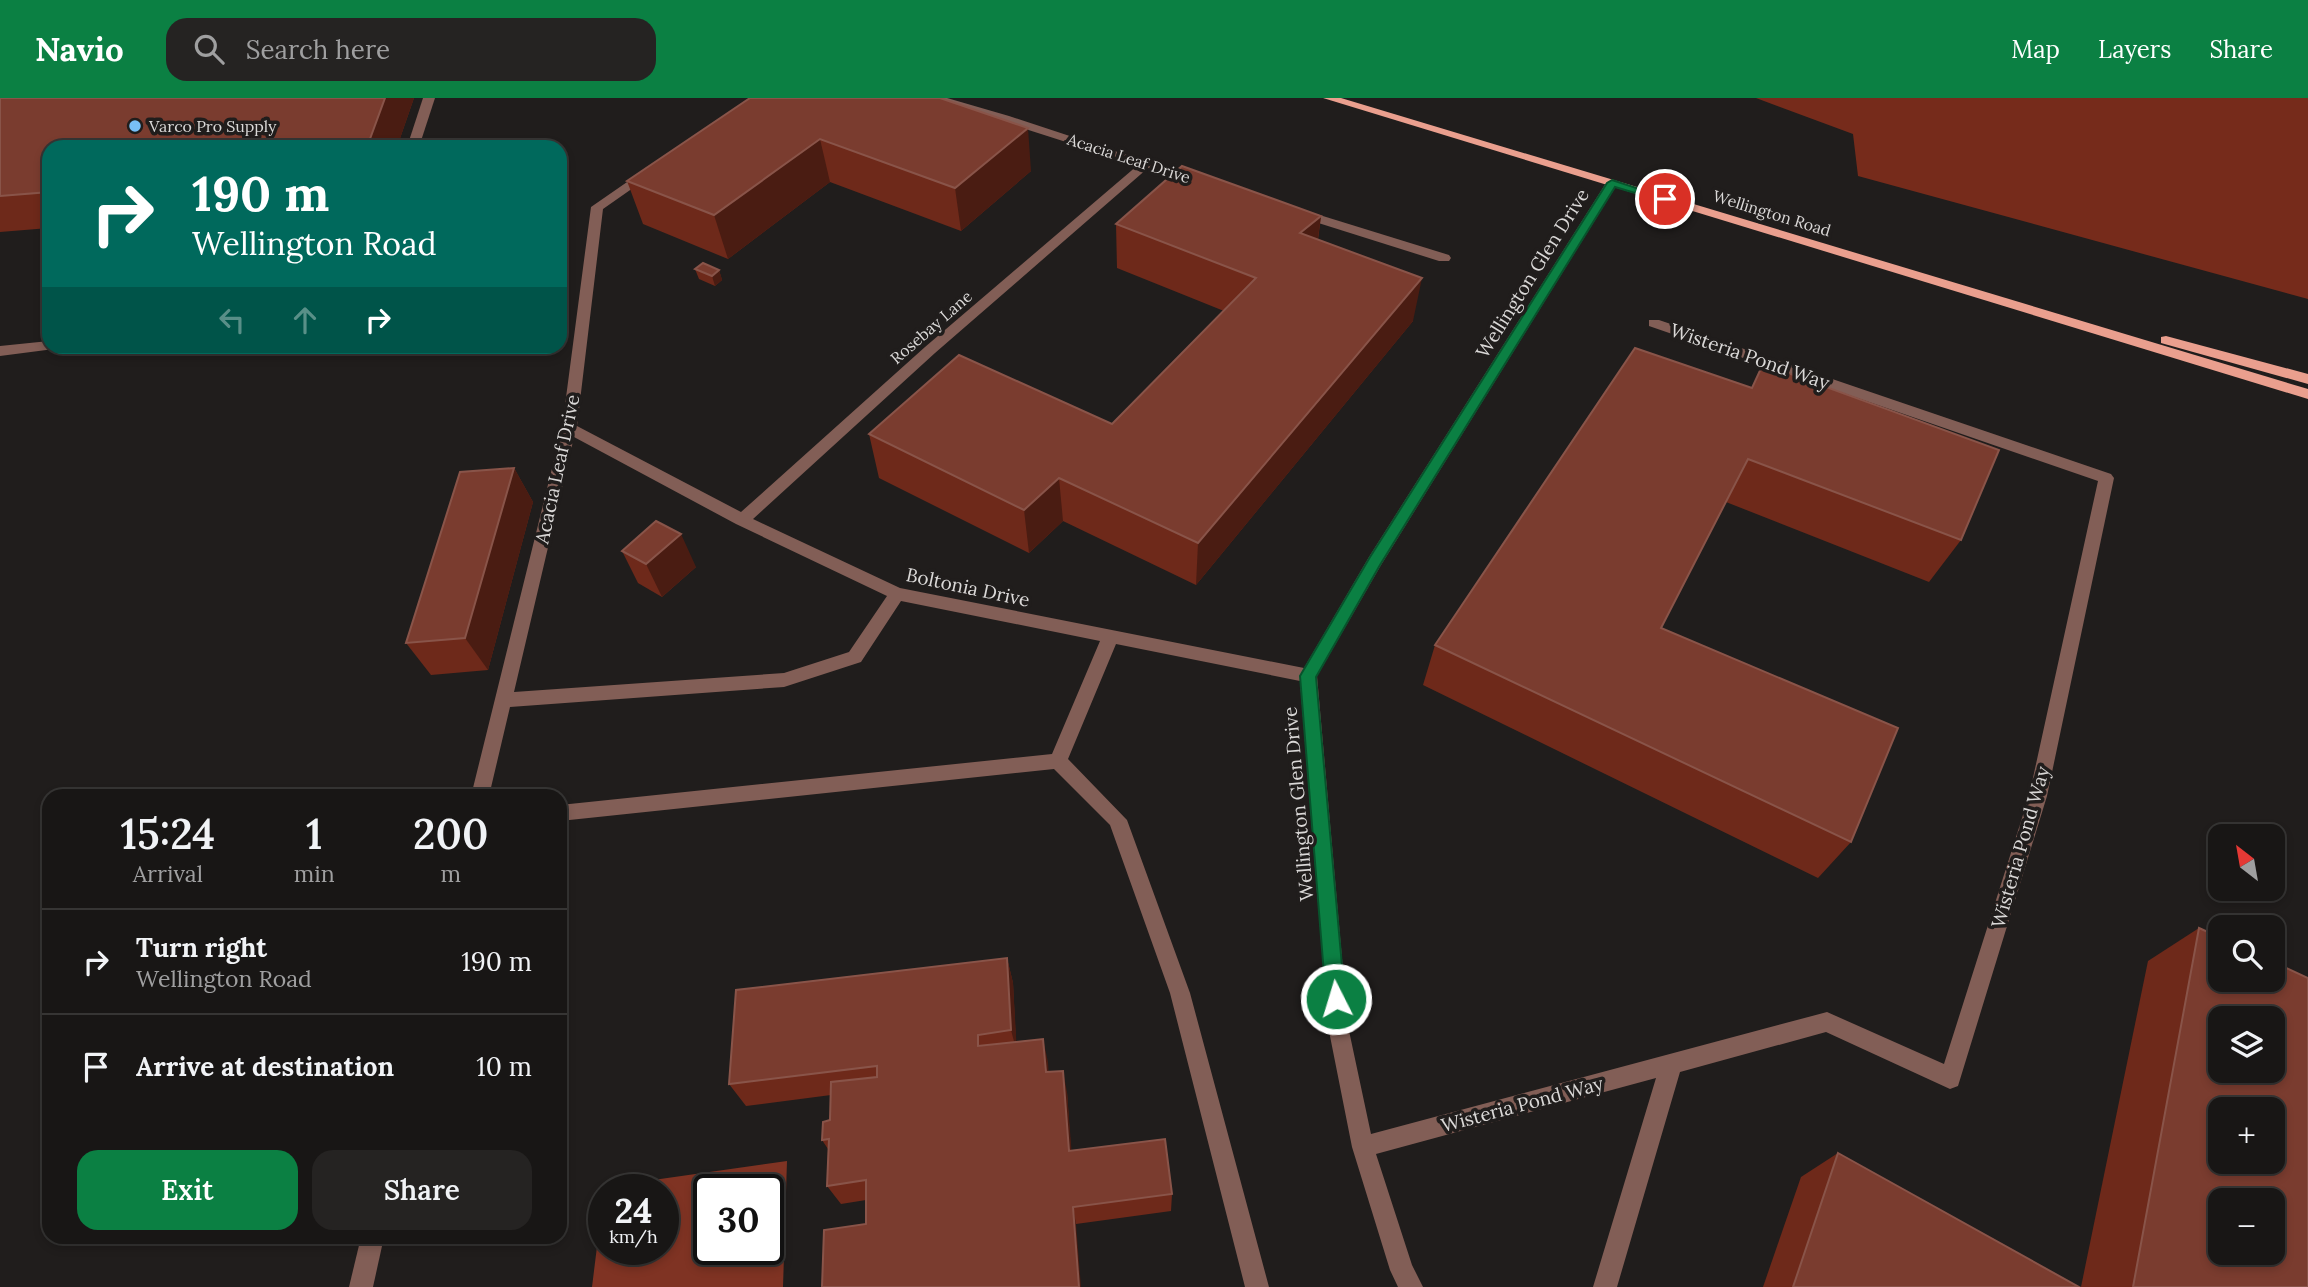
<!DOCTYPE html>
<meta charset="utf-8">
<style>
:root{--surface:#181615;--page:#252322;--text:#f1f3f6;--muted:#9f9fa0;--line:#363534;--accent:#0b8043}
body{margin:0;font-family:Lora,serif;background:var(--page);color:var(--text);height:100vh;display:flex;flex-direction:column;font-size:26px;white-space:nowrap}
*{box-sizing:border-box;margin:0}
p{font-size:23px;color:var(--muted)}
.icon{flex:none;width:38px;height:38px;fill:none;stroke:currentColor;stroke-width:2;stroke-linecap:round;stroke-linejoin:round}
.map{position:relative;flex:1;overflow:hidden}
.drawer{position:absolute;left:42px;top:691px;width:525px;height:455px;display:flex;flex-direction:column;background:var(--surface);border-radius:21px;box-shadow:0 4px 10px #0003,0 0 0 2px var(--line)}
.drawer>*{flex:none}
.top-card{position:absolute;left:42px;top:42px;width:525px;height:214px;border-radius:21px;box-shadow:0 4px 10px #0003,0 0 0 2px var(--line);background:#00695c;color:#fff;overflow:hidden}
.needle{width:46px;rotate:329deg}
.buttons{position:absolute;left:2208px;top:726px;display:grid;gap:14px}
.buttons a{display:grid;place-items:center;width:77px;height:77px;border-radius:14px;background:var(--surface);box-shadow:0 4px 10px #0003,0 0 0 2px var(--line);font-size:35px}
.speed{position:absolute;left:588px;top:1076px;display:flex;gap:14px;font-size:35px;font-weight:700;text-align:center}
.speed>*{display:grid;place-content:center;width:91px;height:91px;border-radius:50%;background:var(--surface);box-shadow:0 4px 10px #0003,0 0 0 2px var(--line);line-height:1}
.speed small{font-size:18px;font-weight:400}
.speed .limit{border:4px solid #111;border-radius:10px;background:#fff;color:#111}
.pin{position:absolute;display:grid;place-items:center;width:60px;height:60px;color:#fff;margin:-30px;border:4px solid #fff;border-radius:50%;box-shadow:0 2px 7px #0007}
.me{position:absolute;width:77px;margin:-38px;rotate:355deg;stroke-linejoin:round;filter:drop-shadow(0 0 5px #0008)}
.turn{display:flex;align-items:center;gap:24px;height:147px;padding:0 35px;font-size:32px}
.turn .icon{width:91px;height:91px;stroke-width:2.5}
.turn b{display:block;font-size:49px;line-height:60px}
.lanes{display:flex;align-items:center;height:66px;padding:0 35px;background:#0003;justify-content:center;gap:35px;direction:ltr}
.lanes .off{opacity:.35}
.eta{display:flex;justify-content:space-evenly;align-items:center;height:119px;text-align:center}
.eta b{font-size:42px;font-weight:600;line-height:49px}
.button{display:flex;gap:14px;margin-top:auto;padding:14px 35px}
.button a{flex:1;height:80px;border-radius:21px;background:var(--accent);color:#fff;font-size:28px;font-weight:600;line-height:80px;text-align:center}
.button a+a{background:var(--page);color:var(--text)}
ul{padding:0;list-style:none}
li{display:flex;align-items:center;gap:21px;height:105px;padding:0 35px;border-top:2px solid var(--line)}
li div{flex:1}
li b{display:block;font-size:26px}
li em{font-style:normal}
header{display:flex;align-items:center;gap:42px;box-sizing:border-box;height:98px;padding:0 35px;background:var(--accent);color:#fff}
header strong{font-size:33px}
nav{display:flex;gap:38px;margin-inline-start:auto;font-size:24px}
.search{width:490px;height:63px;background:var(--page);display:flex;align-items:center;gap:18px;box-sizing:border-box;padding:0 24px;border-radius:21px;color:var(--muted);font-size:26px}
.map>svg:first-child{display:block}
.forest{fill:#762b1b}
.water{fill:#7f3323;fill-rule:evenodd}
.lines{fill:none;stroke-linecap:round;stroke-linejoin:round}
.minor{fill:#825e56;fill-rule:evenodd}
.major{fill:#ea9f8e;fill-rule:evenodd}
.wall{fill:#6e291a}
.shaded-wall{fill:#4a1c12}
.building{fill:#7a3c2f;stroke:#895449;stroke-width:2;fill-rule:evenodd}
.route{fill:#0b8043;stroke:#07532c;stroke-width:2}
.poi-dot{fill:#78bff7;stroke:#201d1c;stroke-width:2.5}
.labels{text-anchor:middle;stroke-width:7;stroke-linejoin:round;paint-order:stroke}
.far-poi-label{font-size:16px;fill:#dad8d7;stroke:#201d1c;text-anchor:start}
.far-street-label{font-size:16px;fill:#dad8d7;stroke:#201d1c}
.street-label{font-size:19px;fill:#dad8d7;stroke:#201d1c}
</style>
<header>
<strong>Navio</strong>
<div class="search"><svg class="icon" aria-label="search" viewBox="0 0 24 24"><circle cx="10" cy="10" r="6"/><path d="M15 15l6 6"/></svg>Search here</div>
<nav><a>Map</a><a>Layers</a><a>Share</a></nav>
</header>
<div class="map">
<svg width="2308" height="1189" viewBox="0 0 2308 1189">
<rect width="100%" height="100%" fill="#201d1c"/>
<path class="forest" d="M1756 0H2308V201L1858 78 1853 36Z"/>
<path class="water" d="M787 1063 783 1189H592L604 1092V1152H663V1092H604V1089ZM768 1092V1152H709V1092Z"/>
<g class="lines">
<g class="minor">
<path d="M423 0H435L419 49H407Z"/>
<path d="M928 0H947L1009 18 1203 82 1197 86 1148 70 935 255 753 421 900 490 1304 570 1369 459 1606 85 1612 81 1618 85 1381 467 1317 578 1348 928 1371 1036 1827 914 1944 966 2029 698 2098 383 1649 228V222H1659L2111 376 2114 380 2047 698 1958 988 1950 991 1826 934 1680 974 1617 1189H1593L1656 980 1376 1056 1412 1167 1423 1189H1398L1390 1172 1352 1049 1328 928 1300 583 1116 546 1068 661 1127 722 1190 895 1269 1189H1245L1170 895 1110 727 1054 671 560 723V707L1052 656 1100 543 901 503 861 564 784 589 510 609 489 698H471L562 330 591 109 643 73 653 76 603 111 577 328 741 414 925 249 1138 67ZM574 339 736 426 887 498 849 554 784 575 514 594Z"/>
<path d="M1297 110 1449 157 1451 160 1449 163H1439L1293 117 1291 114Z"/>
<path d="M49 243V248H56L54 251 0 258V248Z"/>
<path d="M361 1139H384L373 1189H349Z"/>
</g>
<g class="major">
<path d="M1323 0H1341L2308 291V301Z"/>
<path d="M2166 238 2308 276V286L2161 245V239Z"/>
</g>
</g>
<g class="wall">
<path d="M0 0H414L397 49H49V130L0 134Z"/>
<path d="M750 0 1031 73 961 133 830 84 728 161 643 126 627 83Z"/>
<path d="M1321 118 1318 142 1413 223 1196 487 1063 423 1029 455 879 380 869 336 1112 326 1224 213 1117 170 1116 126Z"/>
<path d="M695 171 719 172 722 182 715 188 699 181Z"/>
<path d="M1635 250 1961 442 1929 484 1726 404 1661 530 1851 744 1818 780 1423 587 1435 547Z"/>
<path d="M514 370 533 404 488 572 431 577 406 545Z"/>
<path d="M622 453 696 469 662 499 638 485Z"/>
<path d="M2199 830 2308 1189H2081L2148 863Z"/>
<path d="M1007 860 1013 885 1016 944 1043 941 1048 974 1067 994 1071 1053 1172 1096 1171 1113 1076 1126H866V1102L841 1106 827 1088 828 1051 822 1042 830 1022 831 997 746 1008 729 986Z"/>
<path d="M1838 1055 2079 1189H1763L1801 1079Z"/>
</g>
<g class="shaded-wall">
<path d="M385 0H414L397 49H367Z"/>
<path d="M1028 30 1031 73 961 133 955 90Z"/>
<path d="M820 41 830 84 728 161 714 117Z"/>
<path d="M1321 118 1315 161 1300 135Z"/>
<path d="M719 172 722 182 715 188 712 178Z"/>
<path d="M1422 180 1413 223 1196 487 1198 445Z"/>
<path d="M514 370 533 404 488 572 465 540Z"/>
<path d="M1059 380 1063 423 1029 455 1024 412Z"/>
<path d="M681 436 696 469 662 499 646 466Z"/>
<path d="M1007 860 1013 885 1017 955 1011 932Z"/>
<path d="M1043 941 1048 964 1050 996 1046 974Z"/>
<path d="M1063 973 1067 994 1073 1072 1069 1053Z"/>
<path d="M1073 1109 1076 1126 1081 1189H1079Z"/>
</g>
<g class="building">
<path d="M0 0H385L367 49H49V94L0 98Z"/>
<path d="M750 0H940L1028 30 955 90 820 41 714 117 627 83Z"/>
<path d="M1182 68 1321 118 1300 135 1422 180 1198 445 1059 380 1024 412 869 336 959 257 1112 326 1256 180 1116 126Z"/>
<path d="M703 165 719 172 712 178 695 171Z"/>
<path d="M1635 250 1752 290 1763 266 1999 352 1961 442 1748 361 1661 530 1898 630 1851 744 1435 547Z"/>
<path d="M514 370 465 540 406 545 460 374Z"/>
<path d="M656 423 681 436 646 466 622 453Z"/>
<path d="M2199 830 2221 840V882H2273V864L2308 880V1189H2133ZM2221 920H2273V973H2221ZM2221 1012H2273V1064H2221ZM2221 1102H2273V1155H2221Z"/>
<path d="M1007 860 1011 932 978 937V948L1043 941 1046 974 1063 973 1069 1053 1165 1041 1172 1096 1073 1109 1079 1189H822L824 1132 866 1126V1082L827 1088 829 1041 822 1042 823 1024 830 1022 831 984 877 979V968L729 986 736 892Z"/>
<path d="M1838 1055 2079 1189H1793Z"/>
</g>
<path class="route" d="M1612 82 1670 101 1665 104 1615 89 1380 467 1316 579 1345 901 1342 908 1336 910 1329 908 1326 901 1300 578 1370 459 1607 85Z"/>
<circle class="poi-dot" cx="135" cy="28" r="7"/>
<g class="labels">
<g class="far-poi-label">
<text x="149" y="34">Varco Pro Supply</text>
</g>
<g class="far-street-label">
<text transform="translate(1129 60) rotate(18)" y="6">Acacia Leaf Drive</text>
<text transform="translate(1772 115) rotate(17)" y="6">Wellington Road</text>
<text transform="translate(931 229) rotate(-41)" y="6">Rosebay Lane</text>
</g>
<g class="street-label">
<text transform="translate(1532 175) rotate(-58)" y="7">Wellington Glen Drive</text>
<text transform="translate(1750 258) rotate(19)" y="7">Wisteria Pond Way</text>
<text transform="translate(557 371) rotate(-78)" y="7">Acacia Leaf Drive</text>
<text transform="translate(968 489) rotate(12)" y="7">Boltonia Drive</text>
<text transform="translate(1298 706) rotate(-95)" y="7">Wellington Glen Drive</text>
<text transform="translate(2020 749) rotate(-74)" y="7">Wisteria Pond Way</text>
<text transform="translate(1522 1006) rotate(-15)" y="7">Wisteria Pond Way</text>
</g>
</g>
</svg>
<div class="buttons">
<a><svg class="needle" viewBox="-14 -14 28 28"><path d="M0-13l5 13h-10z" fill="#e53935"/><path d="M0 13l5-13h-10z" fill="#9f9fa0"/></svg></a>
<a><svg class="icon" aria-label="search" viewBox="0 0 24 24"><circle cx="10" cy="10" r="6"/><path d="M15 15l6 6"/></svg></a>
<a><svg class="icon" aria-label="layers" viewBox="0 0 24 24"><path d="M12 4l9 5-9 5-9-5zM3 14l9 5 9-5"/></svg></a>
<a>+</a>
<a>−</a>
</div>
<div class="speed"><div>24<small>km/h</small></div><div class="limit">30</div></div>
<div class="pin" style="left:1665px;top:101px;background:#d93025"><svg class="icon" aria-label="arrive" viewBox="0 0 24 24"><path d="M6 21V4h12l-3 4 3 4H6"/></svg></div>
<svg class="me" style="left:1336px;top:901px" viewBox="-20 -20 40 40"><circle r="17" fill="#0b8043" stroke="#fff" stroke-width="3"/><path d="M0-11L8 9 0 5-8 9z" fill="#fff"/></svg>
<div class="top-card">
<div class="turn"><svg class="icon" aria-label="right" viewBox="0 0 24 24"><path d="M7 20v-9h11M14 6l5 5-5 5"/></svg><div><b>190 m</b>Wellington Road</div></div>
<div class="lanes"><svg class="icon off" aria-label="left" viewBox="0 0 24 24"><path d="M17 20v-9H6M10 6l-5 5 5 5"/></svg><svg class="icon off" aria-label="ahead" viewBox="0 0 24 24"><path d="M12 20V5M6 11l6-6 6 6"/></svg><svg class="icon" aria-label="right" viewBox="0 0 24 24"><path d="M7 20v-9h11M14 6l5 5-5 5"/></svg></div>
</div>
<section class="drawer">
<div class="eta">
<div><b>15:24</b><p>Arrival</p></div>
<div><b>1</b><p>min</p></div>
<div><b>200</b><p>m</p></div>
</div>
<ul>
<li><svg class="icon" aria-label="right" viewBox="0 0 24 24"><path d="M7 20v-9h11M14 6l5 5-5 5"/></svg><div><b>Turn right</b><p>Wellington Road</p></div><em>190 m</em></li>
<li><svg class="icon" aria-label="arrive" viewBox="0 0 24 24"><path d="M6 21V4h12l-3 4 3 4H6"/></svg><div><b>Arrive at destination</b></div><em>10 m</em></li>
</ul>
<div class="button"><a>Exit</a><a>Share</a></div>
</section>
</div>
